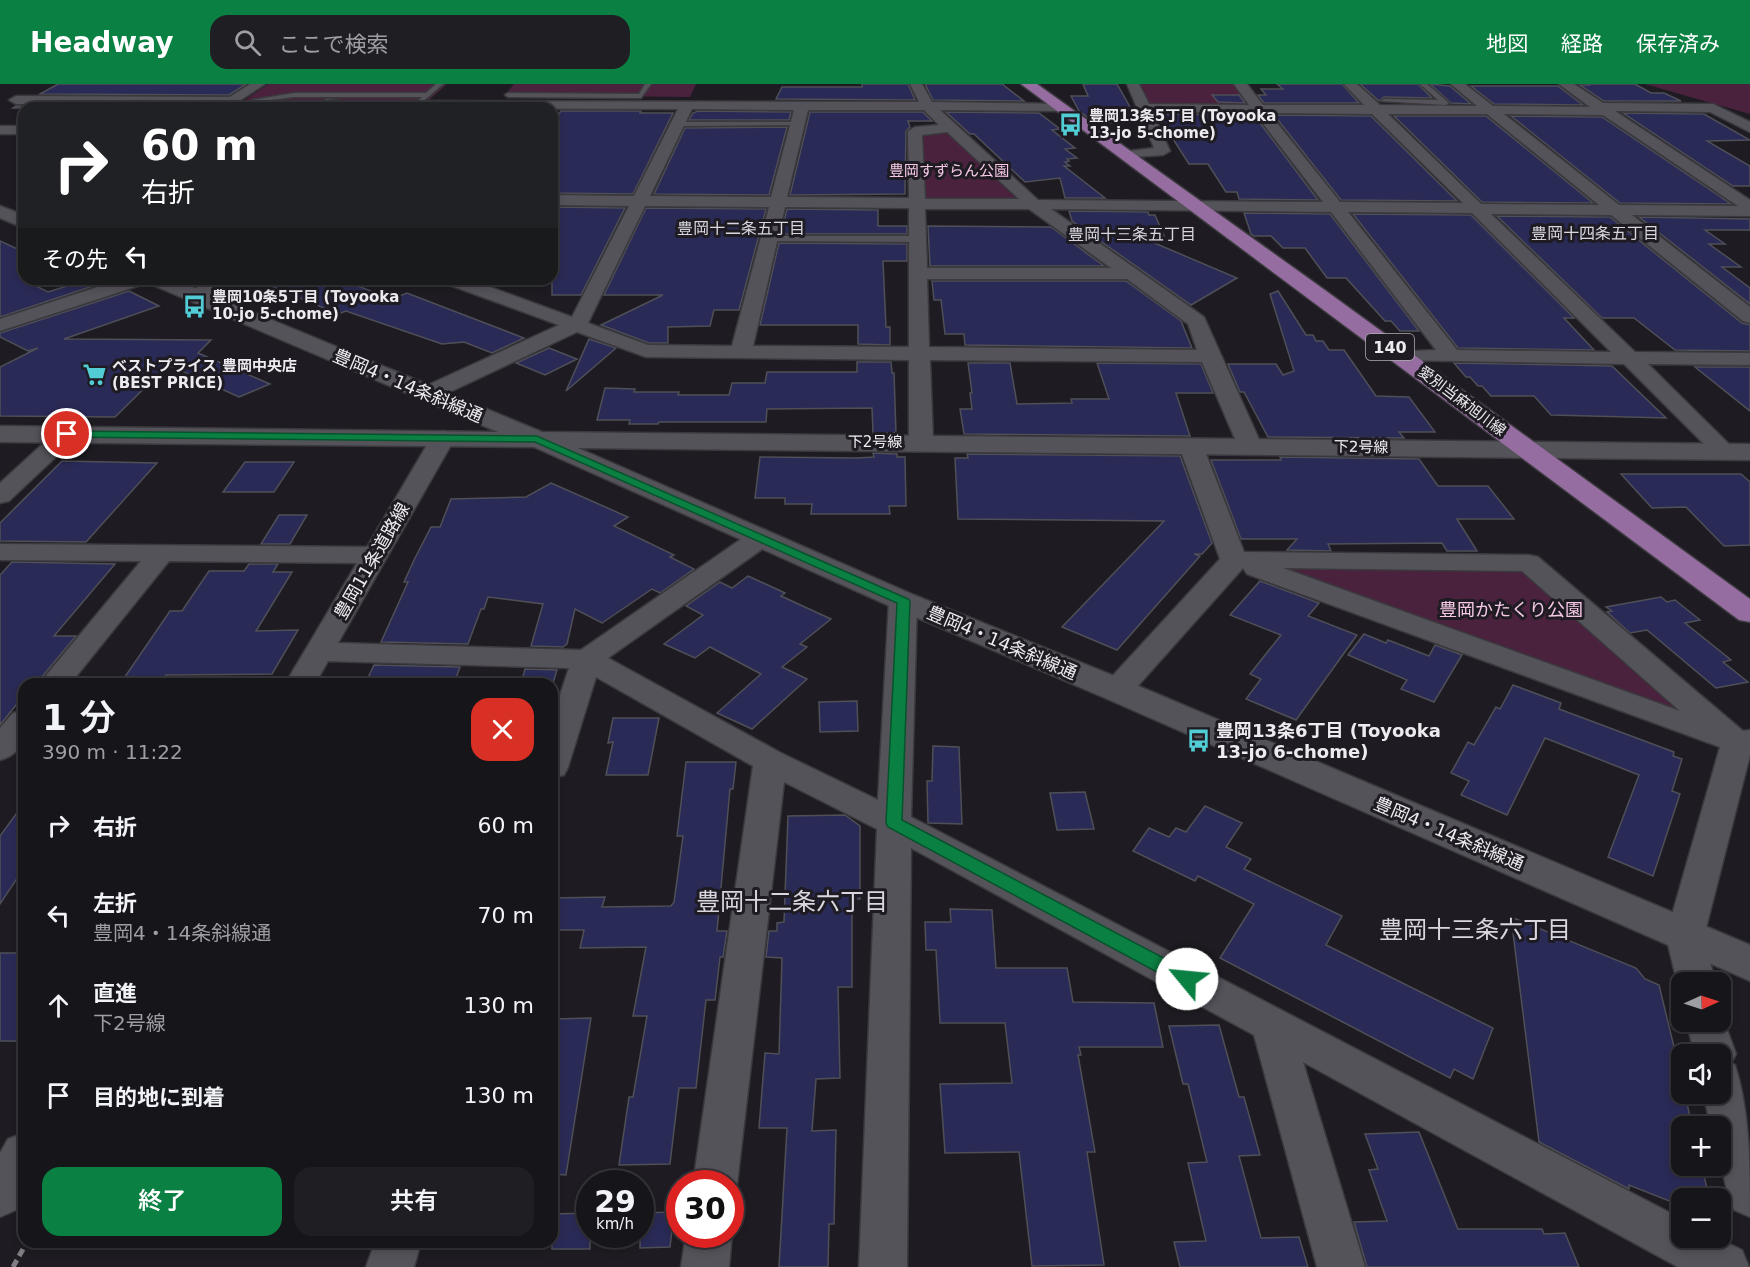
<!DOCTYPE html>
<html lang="ja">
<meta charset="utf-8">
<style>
:root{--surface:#16151a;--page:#1f1e23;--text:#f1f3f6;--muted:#9e9fa2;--line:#353439;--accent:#0b8043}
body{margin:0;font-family:"DejaVu Sans","Noto Sans JP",sans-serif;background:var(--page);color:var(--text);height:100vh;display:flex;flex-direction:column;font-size:22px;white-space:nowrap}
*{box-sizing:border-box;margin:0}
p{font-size:20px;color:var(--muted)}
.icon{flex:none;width:33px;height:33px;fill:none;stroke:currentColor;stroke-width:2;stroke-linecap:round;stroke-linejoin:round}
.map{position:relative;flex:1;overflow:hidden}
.drawer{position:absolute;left:18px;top:594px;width:540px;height:570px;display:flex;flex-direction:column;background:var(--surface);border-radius:18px;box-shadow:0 3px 9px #0003,0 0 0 2px var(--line)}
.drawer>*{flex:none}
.hud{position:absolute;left:18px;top:18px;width:540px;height:183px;border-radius:18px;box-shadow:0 3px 9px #0003,0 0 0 2px var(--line);background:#202124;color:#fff;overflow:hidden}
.needle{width:39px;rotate:87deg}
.fabs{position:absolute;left:1671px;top:888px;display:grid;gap:12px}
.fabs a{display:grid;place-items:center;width:60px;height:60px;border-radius:12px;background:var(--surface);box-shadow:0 3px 9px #0003,0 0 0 2px var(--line);font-size:30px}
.speed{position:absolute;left:576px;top:1086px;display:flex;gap:12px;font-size:30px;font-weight:700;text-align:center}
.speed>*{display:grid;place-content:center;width:78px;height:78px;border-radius:50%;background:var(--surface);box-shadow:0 3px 9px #0003,0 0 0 2px var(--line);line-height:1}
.speed small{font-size:15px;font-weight:400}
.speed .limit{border:9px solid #d22;background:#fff;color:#111}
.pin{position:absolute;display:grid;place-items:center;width:51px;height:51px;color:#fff;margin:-26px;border:3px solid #fff;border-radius:50%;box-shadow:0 2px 6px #0007}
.me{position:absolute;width:66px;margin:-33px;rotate:298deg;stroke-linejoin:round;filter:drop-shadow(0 0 4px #0008)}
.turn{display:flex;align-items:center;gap:21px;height:126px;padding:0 24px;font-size:27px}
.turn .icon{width:78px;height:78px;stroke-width:2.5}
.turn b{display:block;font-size:42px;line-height:51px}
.then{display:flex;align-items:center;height:57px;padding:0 24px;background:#0003;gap:12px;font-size:22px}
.round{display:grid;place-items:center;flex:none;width:63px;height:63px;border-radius:18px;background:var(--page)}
.headline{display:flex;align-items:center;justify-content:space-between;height:102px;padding:0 24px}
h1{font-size:36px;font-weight:600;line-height:45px}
.cta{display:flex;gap:12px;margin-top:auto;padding:12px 24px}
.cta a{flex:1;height:69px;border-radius:18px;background:var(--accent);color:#fff;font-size:24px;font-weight:600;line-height:69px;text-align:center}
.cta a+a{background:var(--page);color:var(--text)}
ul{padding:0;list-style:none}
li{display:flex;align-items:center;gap:18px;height:90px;padding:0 24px}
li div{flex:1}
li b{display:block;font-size:22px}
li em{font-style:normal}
header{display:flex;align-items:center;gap:36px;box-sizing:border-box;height:84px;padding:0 30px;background:var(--accent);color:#fff}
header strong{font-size:28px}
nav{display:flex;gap:33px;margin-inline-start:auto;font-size:21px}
.search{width:420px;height:54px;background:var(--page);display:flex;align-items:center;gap:15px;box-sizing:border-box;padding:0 21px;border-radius:18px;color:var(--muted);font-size:22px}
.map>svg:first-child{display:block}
.green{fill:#4a223e}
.building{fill:#2a2a57;stroke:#4f4f57;stroke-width:1.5}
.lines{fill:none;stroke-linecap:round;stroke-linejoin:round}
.service-casing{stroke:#3a393d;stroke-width:3}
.minor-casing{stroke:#3a393d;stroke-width:3}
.tertiary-casing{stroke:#3a393d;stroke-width:3}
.primary-casing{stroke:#3a393d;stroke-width:3}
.path{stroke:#807e83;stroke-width:5;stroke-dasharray:8 4.5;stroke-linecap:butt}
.service{fill:#55535a;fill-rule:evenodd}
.minor{fill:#55535a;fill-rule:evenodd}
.tertiary{fill:#55535a;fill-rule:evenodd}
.primary{fill:#956da0;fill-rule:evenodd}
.route{fill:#0b8043;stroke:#07532c;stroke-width:1.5}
.labels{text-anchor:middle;stroke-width:6;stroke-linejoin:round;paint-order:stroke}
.far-poi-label{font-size:15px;font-weight:bold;fill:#edebf0;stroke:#1e1c22;text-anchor:start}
.far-park-label{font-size:15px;fill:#f6c8e6;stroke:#1e1c22}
.far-street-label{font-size:15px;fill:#edebf0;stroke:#1e1c22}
.far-neighbourhood-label{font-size:16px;fill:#d9d6df;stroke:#1e1c22}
.shield{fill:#1e1c22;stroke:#afadb2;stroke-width:1.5}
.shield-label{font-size:16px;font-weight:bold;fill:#edebf0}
.street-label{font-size:18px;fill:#edebf0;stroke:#1e1c22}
.park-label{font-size:18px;fill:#f6c8e6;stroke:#1e1c22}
.poi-label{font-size:18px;font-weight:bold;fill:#edebf0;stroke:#1e1c22;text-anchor:start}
.near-neighbourhood-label{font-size:24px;fill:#d9d6df;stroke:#1e1c22}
</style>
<header>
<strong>Headway</strong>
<div class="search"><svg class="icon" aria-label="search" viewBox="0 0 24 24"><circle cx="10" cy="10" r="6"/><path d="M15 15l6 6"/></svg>ここで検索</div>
<nav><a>地図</a><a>経路</a><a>保存済み</a></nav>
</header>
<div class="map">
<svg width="1750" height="1183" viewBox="0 0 1750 1183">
<rect width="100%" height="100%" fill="#1e1c22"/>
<g class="green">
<path d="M268 0H447L429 16H245Z"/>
<path d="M514 0H696L690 13 505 11Z"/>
<path d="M1133 0H1240L1260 24H1144Z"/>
<path d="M1645 0H1750V30Z"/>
<path d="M949 44 1034 121 918 119 915 47Z"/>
<path d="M1234 476 1529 479 1737 659Z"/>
</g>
<g class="building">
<path d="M58 0H246L229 11 40 10Z"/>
<path d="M862 0H908L915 16 776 15 782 3H862Z"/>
<path d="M925 0H1002L1024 17 933 16Z"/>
<path d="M1083 0H1117L1138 37 1097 40 1079 27 1071 12H1088Z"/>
<path d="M1277 0H1342L1359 19H1264L1258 11H1266L1261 5H1283Z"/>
<path d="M1360 0H1418L1432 14 1384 13 1379 17Z"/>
<path d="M1430 0 1450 2 1471 20 1451 19Z"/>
<path d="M1588 0H1635L1651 9H1664L1681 17H1604L1580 1H1590Z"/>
<path d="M1471 2H1558L1583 21 1494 20Z"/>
<path d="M1212 11H1239L1245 19 1218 18Z"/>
<path d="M16 22 217 23 13 24Z"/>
<path d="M561 27H641L640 29H673L633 110 552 109V40Z"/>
<path d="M698 27 791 28 789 36H689L693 29Z"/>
<path d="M810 28H923L932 37H908L910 43 906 47 905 110 790 111Z"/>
<path d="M946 28 1039 29 1060 45 1052 46 1075 64 1065 65 1077 74 1067 75 1069 77 1065 78 1070 82H1064L1105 114H1065L1060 94 1025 98 974 50H970Z"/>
<path d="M1623 29 1704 30 1750 56 1707 57 1750 82V102H1733Z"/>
<path d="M1157 30 1254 31 1318 116 1239 115 1237 108H1226L1208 80H1189Z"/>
<path d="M1274 31 1371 32 1457 117 1341 116Z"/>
<path d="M1394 32H1486L1593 119 1482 118Z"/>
<path d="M1511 32 1602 33 1731 120 1620 119Z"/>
<path d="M787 43 769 111 654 110 685 44Z"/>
<path d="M552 123 625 124 581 211H552Z"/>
<path d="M646 124 766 125 739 226H714L710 242 668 243V259H649L601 241 663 211H604Z"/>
<path d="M787 125 878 126V142H907V150H781Z"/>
<path d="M1069 127 1148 128 1149 131H1155L1165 154 1145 155 1237 194 1191 221 1072 137Z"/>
<path d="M1244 129 1330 130 1419 247H1400L1391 237H1385L1346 194H1327L1305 164H1283L1271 152H1254L1251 150Z"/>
<path d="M1353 130 1471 131 1574 234H1564L1594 266 1458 264Z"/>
<path d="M1497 132 1610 133 1742 239 1750 241V267L1675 266 1634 234H1602Z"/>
<path d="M1639 133 1750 135V146H1705L1725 160H1709L1741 183H1722L1750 204V220Z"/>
<path d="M928 142 1051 143 1104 182H930Z"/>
<path d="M0 157 24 168V196L48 208 90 195 108 197 0 233Z"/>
<path d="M779 159 907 160V177H883L886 243H890V261L858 260V241H760Z"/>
<path d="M254 195H339L392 215 407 209 524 254 492 269 464 258 442 260 346 227 338 230Z"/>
<path d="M932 197H1126L1181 237 1192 264 965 261 964 250H945L941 216H934Z"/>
<path d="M129 207 159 222 64 255 211 256 198 269 270 300 239 313 168 281 115 333 0 332V283L38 264 28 267 0 253V249Z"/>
<path d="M1278 207 1306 251H1313L1316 257H1323L1329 266H1344L1376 312 1409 313 1435 348H1399L1404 354 1268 353 1244 308H1240L1228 280H1276L1283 291 1294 287 1270 210Z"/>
<path d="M589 255 616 264 566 307Z"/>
<path d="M549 264 577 275 545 291 516 279Z"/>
<path d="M857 278H891L892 289H894L896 349H873L872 324 767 325 766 338H659L658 340H629L630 336H597L605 304 635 305 634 308H679L678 311H729L732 299H765L767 288H857Z"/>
<path d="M968 279H1010L1017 320 1072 319 1071 315H1109L1097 279 1201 280 1213 309H1176L1190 352 964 350 960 325H972L970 309H972Z"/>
<path d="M1454 279 1612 282 1666 334 1551 331 1534 312H1491L1482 302H1478L1470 293H1466Z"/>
<path d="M1695 283H1750V327Z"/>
<path d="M873 369 897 370V373H905L906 422H889L890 430H811L812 420H785V414H755L760 373 857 374 874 373Z"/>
<path d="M967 370 1180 372 1212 459 1202 470H1194L1200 472 1117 566 1062 543 1164 437 958 435 955 374H968Z"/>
<path d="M1280 373 1419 375 1438 402H1488L1514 435H1457L1477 467H1447L1442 459 1328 460 1331 467 1287 466 1297 455H1241L1211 376H1281Z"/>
<path d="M62 377 157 379 86 458 0 457V439Z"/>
<path d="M245 378H294L274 408H223Z"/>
<path d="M1621 390H1741L1750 398V461L1724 462 1686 423 1652 424Z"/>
<path d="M551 399 628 433 614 442 674 471 670 473 694 485 660 509 652 505 602 539 575 525 567 560 563 563 531 562 543 520 488 513 484 525H481L468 560 381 558 408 498H404L415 474 431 443H440L451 415 526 413Z"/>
<path d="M279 431H307L290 460H261Z"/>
<path d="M12 478 115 480 54 552H76L36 600H24V614L20 616 0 641V491Z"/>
<path d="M249 480H278L273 488H292L256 547 298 546 272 590 166 591 160 600H120L170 527H182L209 487H244Z"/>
<path d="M748 492 785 509 781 512 831 535 800 560 807 563 782 583 807 595 752 645 717 629 761 590 710 563 695 574 664 560 703 531 686 522 720 498 732 504Z"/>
<path d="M1260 497 1319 519 1308 532 1357 551 1296 636 1246 615 1261 595 1250 590 1281 551 1230 531Z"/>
<path d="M1661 513 1667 518 1675 516 1700 536 1685 539 1731 576 1723 578 1748 598 1716 604 1647 546 1630 549 1607 528 1612 527 1606 523Z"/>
<path d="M1364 550 1386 559 1388 556 1429 572 1435 561 1462 571 1434 618 1401 605 1407 596 1348 571Z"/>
<path d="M374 581 460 583 454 600H365Z"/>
<path d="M525 585 557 586 553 599H521Z"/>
<path d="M1513 601 1561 619 1559 625 1674 668 1673 672 1682 675 1672 707 1680 710 1653 792 1608 773 1639 691 1545 654 1507 731 1461 711 1469 697 1451 689 1468 658 1474 661 1496 623 1500 625Z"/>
<path d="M857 617 858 647 820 648 819 618Z"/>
<path d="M613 634H659L648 691H606L613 658 608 659Z"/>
<path d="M933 662 959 663 962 740 928 739 927 697H932Z"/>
<path d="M686 678H736L733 705H730L717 847H727L723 873H720L715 916H706L696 1004H679L670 1080 619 1081 629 1013H633L647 932H633L646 863 580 864 584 846H552V814L605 813 602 823 671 822 674 818 683 752H677Z"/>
<path d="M1085 708 1094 745 1057 746 1050 709Z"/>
<path d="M24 719V784L0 820V752Z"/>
<path d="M1205 722 1242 739 1226 763 1251 775 1244 785 1342 832 1326 861 1493 944 1473 995 1454 985 1450 994 1220 874 1254 820 1198 792 1195 797 1133 767 1149 744 1169 753 1176 744 1186 748Z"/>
<path d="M845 731 860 742V815H852V903H838L840 994 816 995 812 1047 836 1046 834 1140H829L828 1183H779L787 1044H759L765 969 779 970 782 874 766 873 769 847H777V839L784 838 788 732Z"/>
<path d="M950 825 992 826 996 884H1067L1073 918 1154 919 1163 963H1079L1081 971H1078L1095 1068H1087L1104 1181 1032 1182 1019 1068 945 1069 940 1000 1012 999 1005 939H940L936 866H926L925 838H951Z"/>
<path d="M1511 833 1636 884 1645 895 1659 901 1682 996V1010H1685L1692 1042H1682V1082H1702L1709 1114H1682V1122L1629 1101V1105L1539 1058Z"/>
<rect x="0" y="869" width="24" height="88"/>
<path d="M591 934 566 1091 552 1090V935Z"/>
<path d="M1219 941 1239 1013H1244L1260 1071 1239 1072 1261 1154 1299 1153 1308 1183H1180L1174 1158 1206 1157 1188 1079 1207 1078 1188 1000H1183L1169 942Z"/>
<path d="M1419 1048 1458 1145H1542L1544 1150 1565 1149 1579 1183H1367L1354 1138 1387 1137 1369 1086 1378 1085 1365 1050Z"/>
<path d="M674 1128 670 1163 640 1164V1129Z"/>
<path d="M590 1129V1165H552V1130Z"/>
</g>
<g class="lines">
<defs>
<g id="service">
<path d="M436 0H443L420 20 417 18 422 13H294L255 18 252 16 294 9H426Z"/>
<path d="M645 0H651L641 14 508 13 505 11 508 9 639 10Z"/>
<path d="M1420 0H1427L1449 19 1446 21 1381 17 1384 15 1438 16Z"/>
<path d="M326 15 341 17 333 24H326L331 19 324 18Z"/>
<path d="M797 38 799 41 678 42 675 40 678 38Z"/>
<path d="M767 152H919L923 155 919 158 770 157 767 156Z"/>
</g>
<g id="minor">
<path d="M250 0H265L233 21 16 20 9 16 16 12 230 13Z"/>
<path d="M910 0H922L932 18 1065 20 1067 23 1060 27 940 26 1038 116 1323 118 1255 29 1152 28 1170 67 1163 71 1121 74 1119 71 1121 68 1154 64 1127 0H1139L1149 20 1249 21 1234 0H1247L1263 21H1364L1344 0H1357L1380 21 1477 22 1451 0H1465L1493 22 1590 23 1559 0H1574L1603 19 1713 20 1750 38V48L1710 28 1615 27 1750 116V132L1632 131 1750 223V239L1743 237 1611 131 1491 130 1635 268 1750 269V281L1648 280 1737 368 1733 373 1725 375 1717 373 1624 280 1395 276 1392 272 1395 268 1436 266 1331 128 1051 125 1204 233 1262 362 1258 367 1250 369 1242 367 1238 362 1202 278 930 276 933 358 929 363 921 365 913 363 909 358V276L646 273 577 248 435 315 427 317 419 315 416 310 419 305 559 241 444 199 442 195H468L572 233 629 122 552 121V111L634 112 678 25 397 24 403 17 919 18ZM692 25 794 26 771 113 650 112ZM808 26H924L939 41 915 43 908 47 909 114 787 113ZM1269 29 1372 30 1463 119 1340 118ZM1388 30H1487L1599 121 1481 120ZM1504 30 1603 31 1738 122 1619 121ZM947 48 1019 115H925L922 51ZM645 122 769 123 732 262 648 261 588 239ZM785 123 909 124V263L753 262ZM925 125H1029L1111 184H927ZM1348 128 1472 129 1611 268 1457 266ZM927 195H1127L1188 240 1197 266 929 263Z"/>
<rect x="0" y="42" width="24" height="8"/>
<path d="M122 195H149L147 199 0 247V235Z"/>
<path d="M205 195H225L204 217H190L188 213Z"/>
<path d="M67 343 75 345 78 350 75 355 9 417 0 419V399L59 345Z"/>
<path d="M443 347 451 349 455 354 338 559 581 566 750 449 759 447 768 449 772 455 768 461 608 574 781 669 878 716 889 517 893 511 903 509 913 511 917 517 911 733 1682 1135V1154H1717L1742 1166 1749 1183H1678L1303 978 1365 1183H1317L1254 951 911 764 907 1183H859L877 745 784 698 737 1100 730 1115V1100H693L753 682 596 593 568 683 564 691 552 694V635L569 584 328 577 315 600H285L357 479 169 477 70 600H39L141 477 0 476V460L367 463 431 354 435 349Z"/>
<path d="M1191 355 1199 357 1203 362 1244 468 1529 471 1538 473 1743 647 1750 646V671L1704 852 1715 898H1682V908L1677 898 1666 852 1720 663 1247 490 1243 484 1128 613 1117 616 1106 613 1102 606 1106 599 1220 475 1179 362 1183 357ZM1283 484 1522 487 1680 627Z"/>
<path d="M24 626C24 649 26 669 0 676V644L13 629Z"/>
<path d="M1720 926 1736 970 1731 979 1735 981C1750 1028 1750 1082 1750 1133L1734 1126C1722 1098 1720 1073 1720 1042H1711L1703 1010H1720V970H1695L1686 938H1720Z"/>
<path d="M24 1049V1112L16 1126 0 1133V1069L8 1055Z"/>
<path d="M730 1146 732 1150 729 1183H681L686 1150H730Z"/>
<path d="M375 1158H421L414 1183H366Z"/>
</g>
<g id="tertiary">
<path d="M0 122 24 131V144L0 134Z"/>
<path d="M145 195H173L542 348 1750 360V376L578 364 914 511 1129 598 1750 861V897L1105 614 892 523 534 363 0 358V342L498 348 148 199Z"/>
</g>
<path id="primary" d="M1021 0H1037L1322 204 1750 515V538L1739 536Z"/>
</defs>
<use href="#service" class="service-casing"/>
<use href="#minor" class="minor-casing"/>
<use href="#tertiary" class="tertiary-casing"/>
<use href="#primary" class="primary-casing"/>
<path class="path" d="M13 1183 27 1158"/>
<use href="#service" class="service"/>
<use href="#minor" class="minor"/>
<use href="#tertiary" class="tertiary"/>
<use href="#primary" class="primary"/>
</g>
<path class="route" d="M67 347 537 352 908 515 910 517 902 736 1194 890 1196 895 1194 901 1187 903 1181 901 888 743 886 739 897 519 535 358 63 353V348Z"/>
<defs>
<symbol id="bus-bare" viewBox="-9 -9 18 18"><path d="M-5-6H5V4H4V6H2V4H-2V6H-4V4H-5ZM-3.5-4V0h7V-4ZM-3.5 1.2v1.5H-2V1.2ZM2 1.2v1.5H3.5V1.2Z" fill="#52ccd5" stroke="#1e1c22" stroke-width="2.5" paint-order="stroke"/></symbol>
<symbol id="supermarket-bare" viewBox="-9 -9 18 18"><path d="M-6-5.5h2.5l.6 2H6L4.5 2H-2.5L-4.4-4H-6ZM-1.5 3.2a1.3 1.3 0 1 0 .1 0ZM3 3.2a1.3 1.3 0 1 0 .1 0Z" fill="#52ccd5" stroke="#1e1c22" stroke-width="2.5" paint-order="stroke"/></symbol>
</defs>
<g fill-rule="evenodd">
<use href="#bus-bare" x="1054" y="24" width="33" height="33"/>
<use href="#bus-bare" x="178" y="206" width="33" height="33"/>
<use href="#supermarket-bare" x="78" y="274" width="33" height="33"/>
<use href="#bus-bare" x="1182" y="640" width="33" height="33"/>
</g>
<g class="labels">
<g class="far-poi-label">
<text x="1089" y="37">豊岡13条5丁目 (Toyooka<tspan x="1089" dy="17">13-jo 5-chome)</tspan></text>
<text x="212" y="218">豊岡10条5丁目 (Toyooka<tspan x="212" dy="17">10-jo 5-chome)</tspan></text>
<text x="112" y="287">ベストプライス 豊岡中央店<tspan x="112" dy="17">(BEST PRICE)</tspan></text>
</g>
<g class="far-park-label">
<text x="949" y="92">豊岡すずらん公園</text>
</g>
<g class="far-street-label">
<text transform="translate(1462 317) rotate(37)" y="5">愛別当麻旭川線</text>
<text x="875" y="363">下2号線</text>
<text transform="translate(1361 363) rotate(1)" y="5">下2号線</text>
</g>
<g class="far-neighbourhood-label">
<text x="741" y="150">豊岡十二条五丁目</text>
<text x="1595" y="155">豊岡十四条五丁目</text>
<text x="1132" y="156">豊岡十三条五丁目</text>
</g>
<rect class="shield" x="1366" y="250" width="48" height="26" rx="4.5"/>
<g class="shield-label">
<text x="1390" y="269">140</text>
</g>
<g class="street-label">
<text transform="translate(408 302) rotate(23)" y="6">豊岡4・14条斜線通</text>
<text transform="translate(372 477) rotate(-60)" y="6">豊岡11条道路線</text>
<text transform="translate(1002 559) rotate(23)" y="6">豊岡4・14条斜線通</text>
<text transform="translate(1449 750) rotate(23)" y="6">豊岡4・14条斜線通</text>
</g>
<g class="park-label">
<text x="1511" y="532">豊岡かたくり公園</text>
</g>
<g class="poi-label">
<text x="1216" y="653">豊岡13条6丁目 (Toyooka<tspan x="1216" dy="21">13-jo 6-chome)</tspan></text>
</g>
<g class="near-neighbourhood-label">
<text x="792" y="826">豊岡十二条六丁目</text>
<text x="1475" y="854">豊岡十三条六丁目</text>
</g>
</g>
</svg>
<div class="fabs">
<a><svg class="needle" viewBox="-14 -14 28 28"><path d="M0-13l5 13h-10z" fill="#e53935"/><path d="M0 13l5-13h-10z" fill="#9e9fa2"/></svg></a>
<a><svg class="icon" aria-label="sound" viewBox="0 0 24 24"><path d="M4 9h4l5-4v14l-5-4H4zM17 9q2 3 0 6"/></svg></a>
<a>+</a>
<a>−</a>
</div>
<div class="speed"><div>29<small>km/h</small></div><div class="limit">30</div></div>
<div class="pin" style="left:67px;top:350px;background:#d93025"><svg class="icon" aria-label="arrive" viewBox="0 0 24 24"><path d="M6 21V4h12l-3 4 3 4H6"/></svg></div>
<svg class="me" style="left:1187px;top:895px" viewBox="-20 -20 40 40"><circle r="19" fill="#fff"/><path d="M0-13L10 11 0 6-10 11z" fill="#0b8043"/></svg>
<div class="hud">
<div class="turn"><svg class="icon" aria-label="right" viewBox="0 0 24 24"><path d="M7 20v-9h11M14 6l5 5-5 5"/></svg><div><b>60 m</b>右折</div></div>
<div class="then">その先<svg class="icon" aria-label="left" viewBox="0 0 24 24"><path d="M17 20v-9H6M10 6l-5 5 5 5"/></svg></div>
</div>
<section class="drawer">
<div class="headline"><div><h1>1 分</h1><p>390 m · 11:22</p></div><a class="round" style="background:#d93025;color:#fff"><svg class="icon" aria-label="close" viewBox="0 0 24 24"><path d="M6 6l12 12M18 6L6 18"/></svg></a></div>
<ul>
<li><svg class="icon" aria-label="right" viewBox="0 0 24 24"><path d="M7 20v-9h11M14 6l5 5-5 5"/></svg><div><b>右折</b></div><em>60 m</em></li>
<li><svg class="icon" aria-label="left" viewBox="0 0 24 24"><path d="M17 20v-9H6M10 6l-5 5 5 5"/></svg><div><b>左折</b><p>豊岡4・14条斜線通</p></div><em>70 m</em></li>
<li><svg class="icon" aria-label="ahead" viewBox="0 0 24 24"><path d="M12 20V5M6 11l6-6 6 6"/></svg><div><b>直進</b><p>下2号線</p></div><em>130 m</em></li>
<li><svg class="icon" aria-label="arrive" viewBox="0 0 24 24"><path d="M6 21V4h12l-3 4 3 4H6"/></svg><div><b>目的地に到着</b></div><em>130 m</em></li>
</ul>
<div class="cta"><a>終了</a><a>共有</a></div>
</section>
</div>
